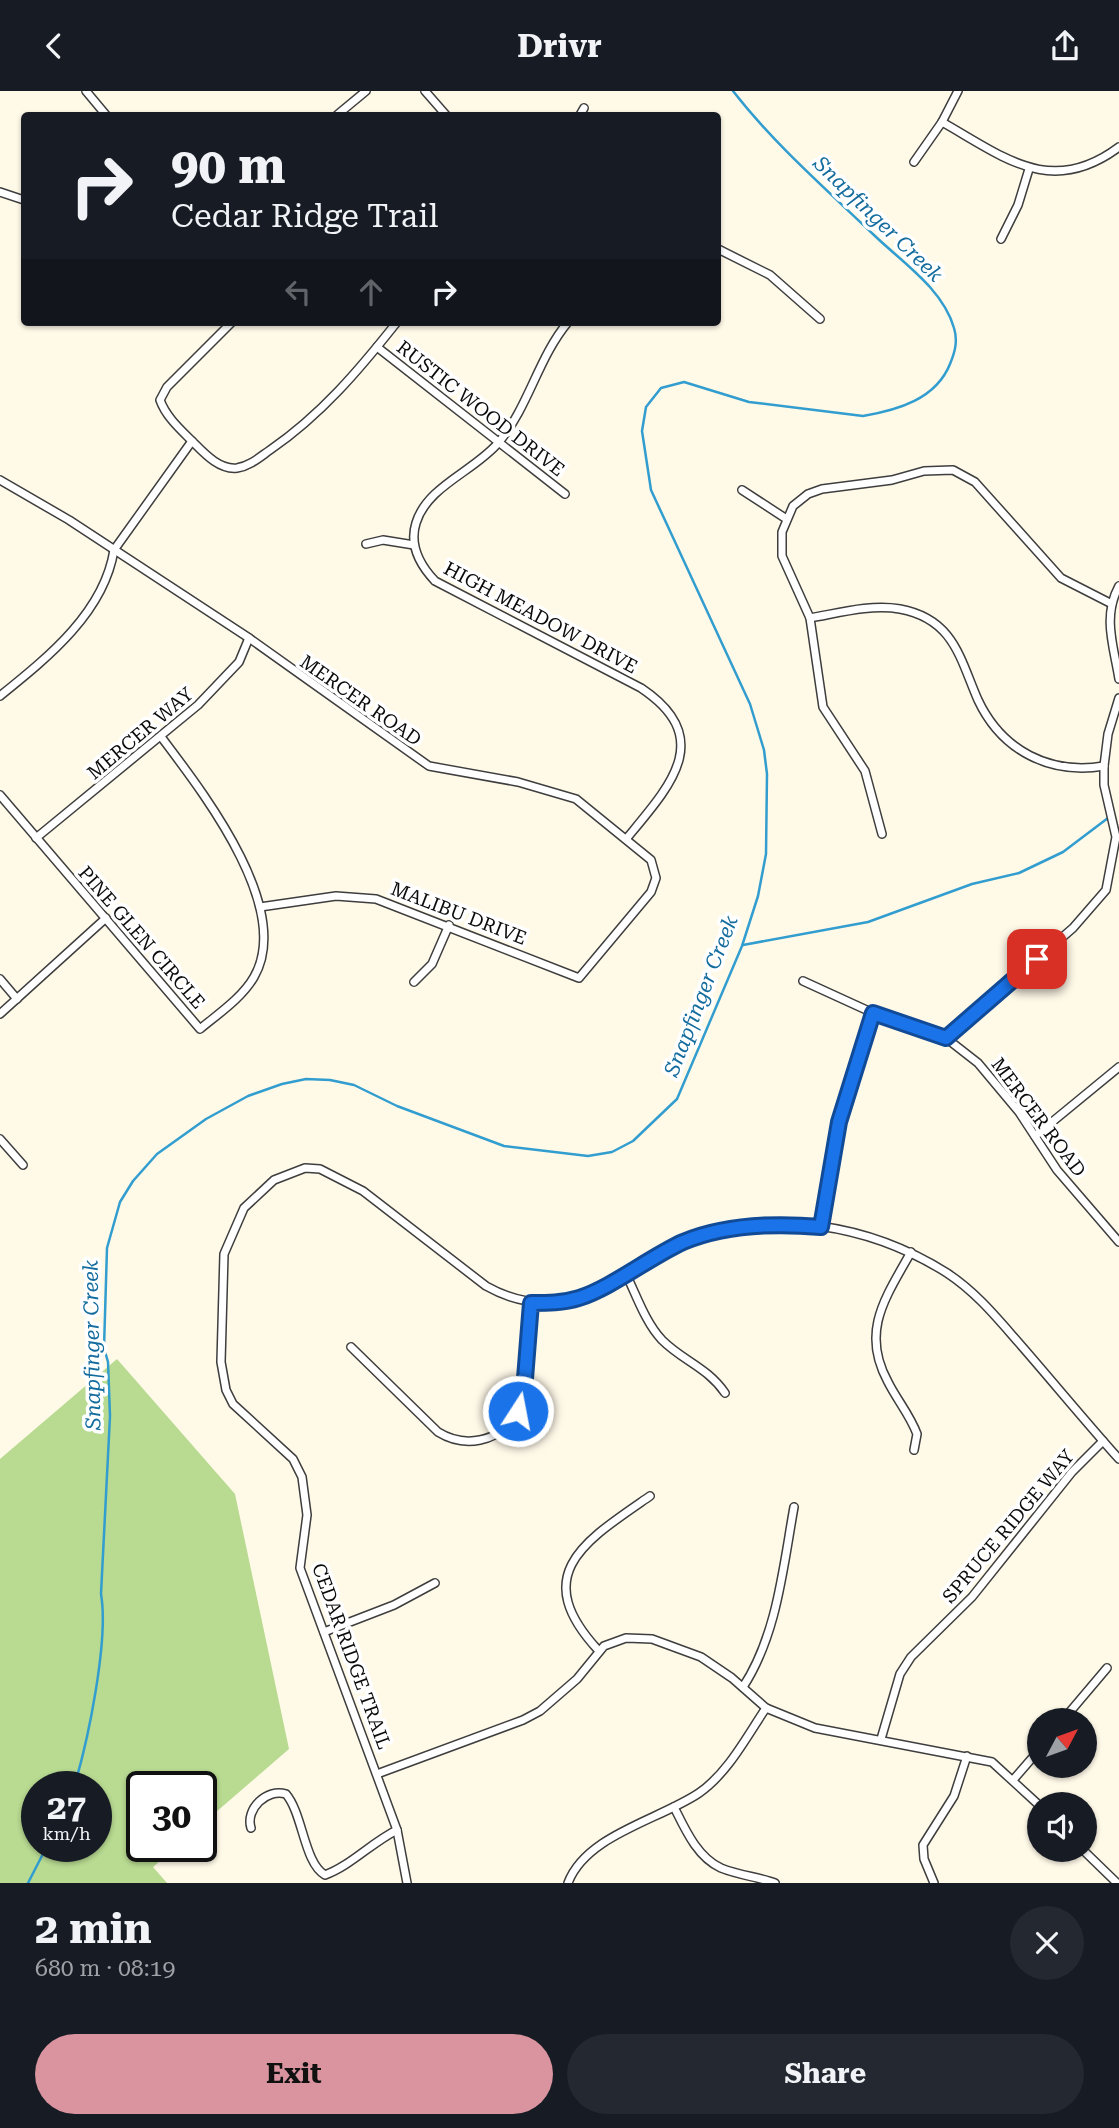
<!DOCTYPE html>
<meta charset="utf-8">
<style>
:root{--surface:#171b24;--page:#242831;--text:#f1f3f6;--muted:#9ea1a6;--accent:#d9949f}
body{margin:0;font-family:"Roboto Serif",serif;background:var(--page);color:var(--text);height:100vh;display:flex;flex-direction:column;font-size:26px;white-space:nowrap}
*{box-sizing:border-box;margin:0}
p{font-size:23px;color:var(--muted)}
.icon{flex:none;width:38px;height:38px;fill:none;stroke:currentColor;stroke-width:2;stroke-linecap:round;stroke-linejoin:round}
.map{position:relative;height:1792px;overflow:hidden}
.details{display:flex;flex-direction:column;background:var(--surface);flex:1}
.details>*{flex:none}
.top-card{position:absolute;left:21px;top:21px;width:700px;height:214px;border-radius:7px;box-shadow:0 2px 5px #0004;background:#171b24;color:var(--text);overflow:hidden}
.needle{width:46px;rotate:49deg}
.tools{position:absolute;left:1027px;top:1617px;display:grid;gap:14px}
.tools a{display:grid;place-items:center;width:70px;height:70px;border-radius:50%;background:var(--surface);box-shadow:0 2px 5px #0004;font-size:35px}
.speed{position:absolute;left:21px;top:1680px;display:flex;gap:14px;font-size:35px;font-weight:700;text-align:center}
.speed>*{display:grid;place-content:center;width:91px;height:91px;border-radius:50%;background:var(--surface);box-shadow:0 2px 5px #0004;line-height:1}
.speed small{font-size:18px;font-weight:400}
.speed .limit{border:4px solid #111;border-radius:10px;background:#fff;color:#111}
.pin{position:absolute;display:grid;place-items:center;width:60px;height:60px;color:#fff;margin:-30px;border-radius:14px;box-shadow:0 4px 10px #0006}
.me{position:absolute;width:77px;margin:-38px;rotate:11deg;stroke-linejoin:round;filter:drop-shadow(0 0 5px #0008)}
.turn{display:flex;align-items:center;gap:24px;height:147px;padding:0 35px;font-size:32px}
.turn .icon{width:91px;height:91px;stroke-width:2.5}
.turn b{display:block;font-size:49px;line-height:60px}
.lanes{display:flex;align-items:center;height:66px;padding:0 35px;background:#0003;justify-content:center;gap:35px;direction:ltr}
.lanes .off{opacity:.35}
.round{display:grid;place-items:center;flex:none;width:74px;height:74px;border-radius:37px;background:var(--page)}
.headline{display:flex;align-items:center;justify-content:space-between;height:119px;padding:0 35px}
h1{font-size:42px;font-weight:700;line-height:52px}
.cta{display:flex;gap:14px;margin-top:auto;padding:14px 35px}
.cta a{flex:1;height:80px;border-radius:42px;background:var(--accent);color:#111;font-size:28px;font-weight:700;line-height:80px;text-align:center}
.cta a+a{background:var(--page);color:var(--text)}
header{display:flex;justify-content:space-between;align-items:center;height:91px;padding:0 35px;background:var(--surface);font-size:32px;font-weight:700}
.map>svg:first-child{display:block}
.forest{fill:#b8da91;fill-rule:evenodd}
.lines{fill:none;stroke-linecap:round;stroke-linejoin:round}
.stream{stroke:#329dcf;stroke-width:2.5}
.street-casing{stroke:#3e3e3e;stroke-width:10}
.street{stroke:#fff;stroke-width:7}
.route-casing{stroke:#114b97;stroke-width:18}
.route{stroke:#1a73e8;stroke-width:12}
.labels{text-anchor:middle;stroke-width:7;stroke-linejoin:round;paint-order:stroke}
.street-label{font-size:19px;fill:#0b0b0b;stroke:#fff}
.water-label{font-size:21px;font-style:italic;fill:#136c9d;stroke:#fff}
</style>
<header><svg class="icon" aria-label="back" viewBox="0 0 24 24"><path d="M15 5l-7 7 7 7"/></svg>Drivr<svg class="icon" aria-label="share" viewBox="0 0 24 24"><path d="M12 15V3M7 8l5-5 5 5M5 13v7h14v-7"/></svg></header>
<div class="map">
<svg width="1119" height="1792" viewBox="0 0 1119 1792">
<rect width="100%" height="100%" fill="#fff9e8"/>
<path class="forest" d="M117 1268 235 1403 289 1658 201 1734V1696H142V1755H177L153 1776 167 1792H0V1368ZM37 1696H96V1755H37Z"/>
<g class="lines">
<g class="stream">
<path d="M743 854 868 831 972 793 1019 782 1063 761 1108 727"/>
<path d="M74 1696C88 1650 109 1549 101 1503L110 1325 108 1271 104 1257 107 1157 120 1111 133 1090 157 1063 206 1028 248 1005 282 993 306 988 330 989 354 994 397 1015 504 1055 588 1065 612 1061 633 1050 677 1008 742 855 758 805 766 763 767 683 764 659 750 613 651 399 642 340 646 316 661 297 684 291 749 311 863 325C898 319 936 308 950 273 955 261 958 250 954 237 943 198 902 171 875 145 826 98 775 54 733 0"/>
<path d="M28 1792 47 1755"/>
</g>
<defs>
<g id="street">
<path d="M86 0 106 24"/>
<path d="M425 0 446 24"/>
<path d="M337 24 366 0"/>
<path d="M580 24 584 17"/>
<path d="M942 31C1004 66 1051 107 1119 56"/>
<path d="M914 71 942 31 958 0"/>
<path d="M0 101 24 109"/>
<path d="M1001 148 1018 114 1029 78"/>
<path d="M718 158 770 184 820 228"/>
<path d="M232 231 167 296 160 309C166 326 181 339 193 351 204 362 219 379 237 377 250 375 260 366 270 359 321 324 359 279 397 231"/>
<path d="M568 231C538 267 529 315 499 351 475 380 427 395 416 432 409 454 420 474 435 490L641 597C716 647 670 695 627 747"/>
<path d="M377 256 565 403"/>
<path d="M0 389 69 429 249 547 429 675 518 691 576 708 651 769 656 787 651 801 579 887 376 808 336 805 260 816"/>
<path d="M742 399 785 427"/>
<path d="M366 453 383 449 414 454"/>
<path d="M1119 495C1102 526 1114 556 1119 588"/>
<path d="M810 527C839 522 870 513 900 518 954 528 960 568 978 609 1002 660 1050 684 1104 675"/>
<path d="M0 605C47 567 104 522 114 459L192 350"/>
<path d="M0 704 200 938C218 923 242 907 254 886 294 817 201 699 162 647"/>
<path d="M882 743 865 680 823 616 810 527 782 465V441L793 415 808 403 822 398 892 389 924 380 953 379 975 391 1061 487 1110 512"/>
<path d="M36 747 198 614 239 571 249 547"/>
<path d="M0 888 17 908"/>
<path d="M803 890 873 922 946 947 978 972 1019 1021 1057 1079 1119 1151"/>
<path d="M414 891 432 873 449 834"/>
<path d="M0 923 106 827"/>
<path d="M946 947 1073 837 1106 799 1116 746 1104 694V675L1108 643 1119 607"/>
<path d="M1035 1045 1119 976"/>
<path d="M0 1048 23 1074"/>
<path d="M821 1136 839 1031 873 922"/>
<path d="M911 1161C886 1206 860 1240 888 1291 897 1309 910 1324 917 1343L914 1359"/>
<path d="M625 1181C636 1203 645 1231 662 1249 683 1270 707 1276 725 1302"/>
<path d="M351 1256 438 1341C451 1349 465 1352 480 1349 537 1338 527 1256 531 1212"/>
<path d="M324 1541 394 1514 435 1492"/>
<path d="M598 1559C528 1483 585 1450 650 1405"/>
<path d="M743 1596C777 1544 783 1477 794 1416"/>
<path d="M1063 1629 1107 1577"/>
<path d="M881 1648 900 1583 911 1566 972 1506 1072 1381 1103 1350"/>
<path d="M377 1683 523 1629 540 1620 577 1588 604 1555 626 1547 652 1548 701 1566 732 1587 766 1617 815 1637 992 1671 1040 1715"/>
<path d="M1013 1689 1040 1658"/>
<path d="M674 1716C685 1738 697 1766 721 1777 738 1784 758 1786 775 1792"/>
<path d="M251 1737C245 1718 267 1697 286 1703 303 1723 304 1772 325 1784 350 1775 371 1752 397 1739"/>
<path d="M1083 1759 1117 1792"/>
<path d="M407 1792 397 1739 300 1477 307 1424 302 1386 293 1368 233 1313 226 1299 221 1271 224 1163 244 1117 274 1089 305 1077 320 1078 363 1100 486 1195C566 1240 613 1181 684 1151 770 1115 871 1134 947 1182 976 1201 997 1227 1019 1252 1053 1291 1085 1330 1119 1368"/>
<path d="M568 1792C586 1744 659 1729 699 1702 728 1682 747 1645 766 1617"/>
<path d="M934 1792 924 1768 923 1754 954 1705 967 1665"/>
</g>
</defs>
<use href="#street" class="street-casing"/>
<use href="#street" class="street"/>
</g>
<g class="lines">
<defs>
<path id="route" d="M518 1320 524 1300 531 1212C547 1212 563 1212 579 1207 611 1197 650 1166 683 1151 726 1133 776 1132 821 1136L839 1031 873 922 946 947 1037 868"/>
</defs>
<use href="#route" class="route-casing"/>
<use href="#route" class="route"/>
</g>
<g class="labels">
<g class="street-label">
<text transform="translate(481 317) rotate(38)" y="7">RUSTIC WOOD DRIVE</text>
<text transform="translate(541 526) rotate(28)" y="7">HIGH MEADOW DRIVE</text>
<text transform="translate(361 609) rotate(35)" y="7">MERCER ROAD</text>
<text transform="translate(140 642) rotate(-40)" y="7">MERCER WAY</text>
<text transform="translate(459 822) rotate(21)" y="7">MALIBU DRIVE</text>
<text transform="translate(142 846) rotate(49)" y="7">PINE GLEN CIRCLE</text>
<text transform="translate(1039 1026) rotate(53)" y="7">MERCER ROAD</text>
<text transform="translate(1008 1435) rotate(-50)" y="7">SPRUCE RIDGE WAY</text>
<text transform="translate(352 1565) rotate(70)" y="7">CEDAR RIDGE TRAIL</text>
</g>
<g class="water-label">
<text transform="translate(878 128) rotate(44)" y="7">Snapfinger Creek</text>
<text transform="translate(701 905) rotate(-69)" y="7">Snapfinger Creek</text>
<text transform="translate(92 1254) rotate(-91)" y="7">Snapfinger Creek</text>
</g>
</g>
</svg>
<div class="tools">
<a><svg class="needle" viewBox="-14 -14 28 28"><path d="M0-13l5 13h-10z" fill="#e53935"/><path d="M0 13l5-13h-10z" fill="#9ea1a6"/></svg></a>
<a><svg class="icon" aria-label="sound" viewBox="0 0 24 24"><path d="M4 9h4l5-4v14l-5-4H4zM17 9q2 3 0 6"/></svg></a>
</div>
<div class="speed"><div>27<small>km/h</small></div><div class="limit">30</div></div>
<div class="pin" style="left:1037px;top:868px;background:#d93025"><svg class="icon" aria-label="arrive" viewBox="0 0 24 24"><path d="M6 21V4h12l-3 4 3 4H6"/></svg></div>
<svg class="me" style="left:518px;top:1320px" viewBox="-20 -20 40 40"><circle r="17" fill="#1a73e8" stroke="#fff" stroke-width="3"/><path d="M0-11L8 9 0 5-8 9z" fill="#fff"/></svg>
<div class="top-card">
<div class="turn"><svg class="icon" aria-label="right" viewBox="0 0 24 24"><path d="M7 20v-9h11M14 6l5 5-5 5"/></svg><div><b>90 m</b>Cedar Ridge Trail</div></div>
<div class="lanes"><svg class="icon off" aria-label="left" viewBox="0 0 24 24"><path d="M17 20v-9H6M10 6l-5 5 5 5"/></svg><svg class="icon off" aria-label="ahead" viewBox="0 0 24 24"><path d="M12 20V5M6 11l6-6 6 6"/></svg><svg class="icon" aria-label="right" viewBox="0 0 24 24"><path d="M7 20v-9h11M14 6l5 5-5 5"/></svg></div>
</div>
</div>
<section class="details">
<div class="headline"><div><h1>2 min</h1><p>680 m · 08:19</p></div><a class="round"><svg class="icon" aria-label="close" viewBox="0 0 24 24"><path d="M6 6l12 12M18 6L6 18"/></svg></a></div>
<div class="cta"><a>Exit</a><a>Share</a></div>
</section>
